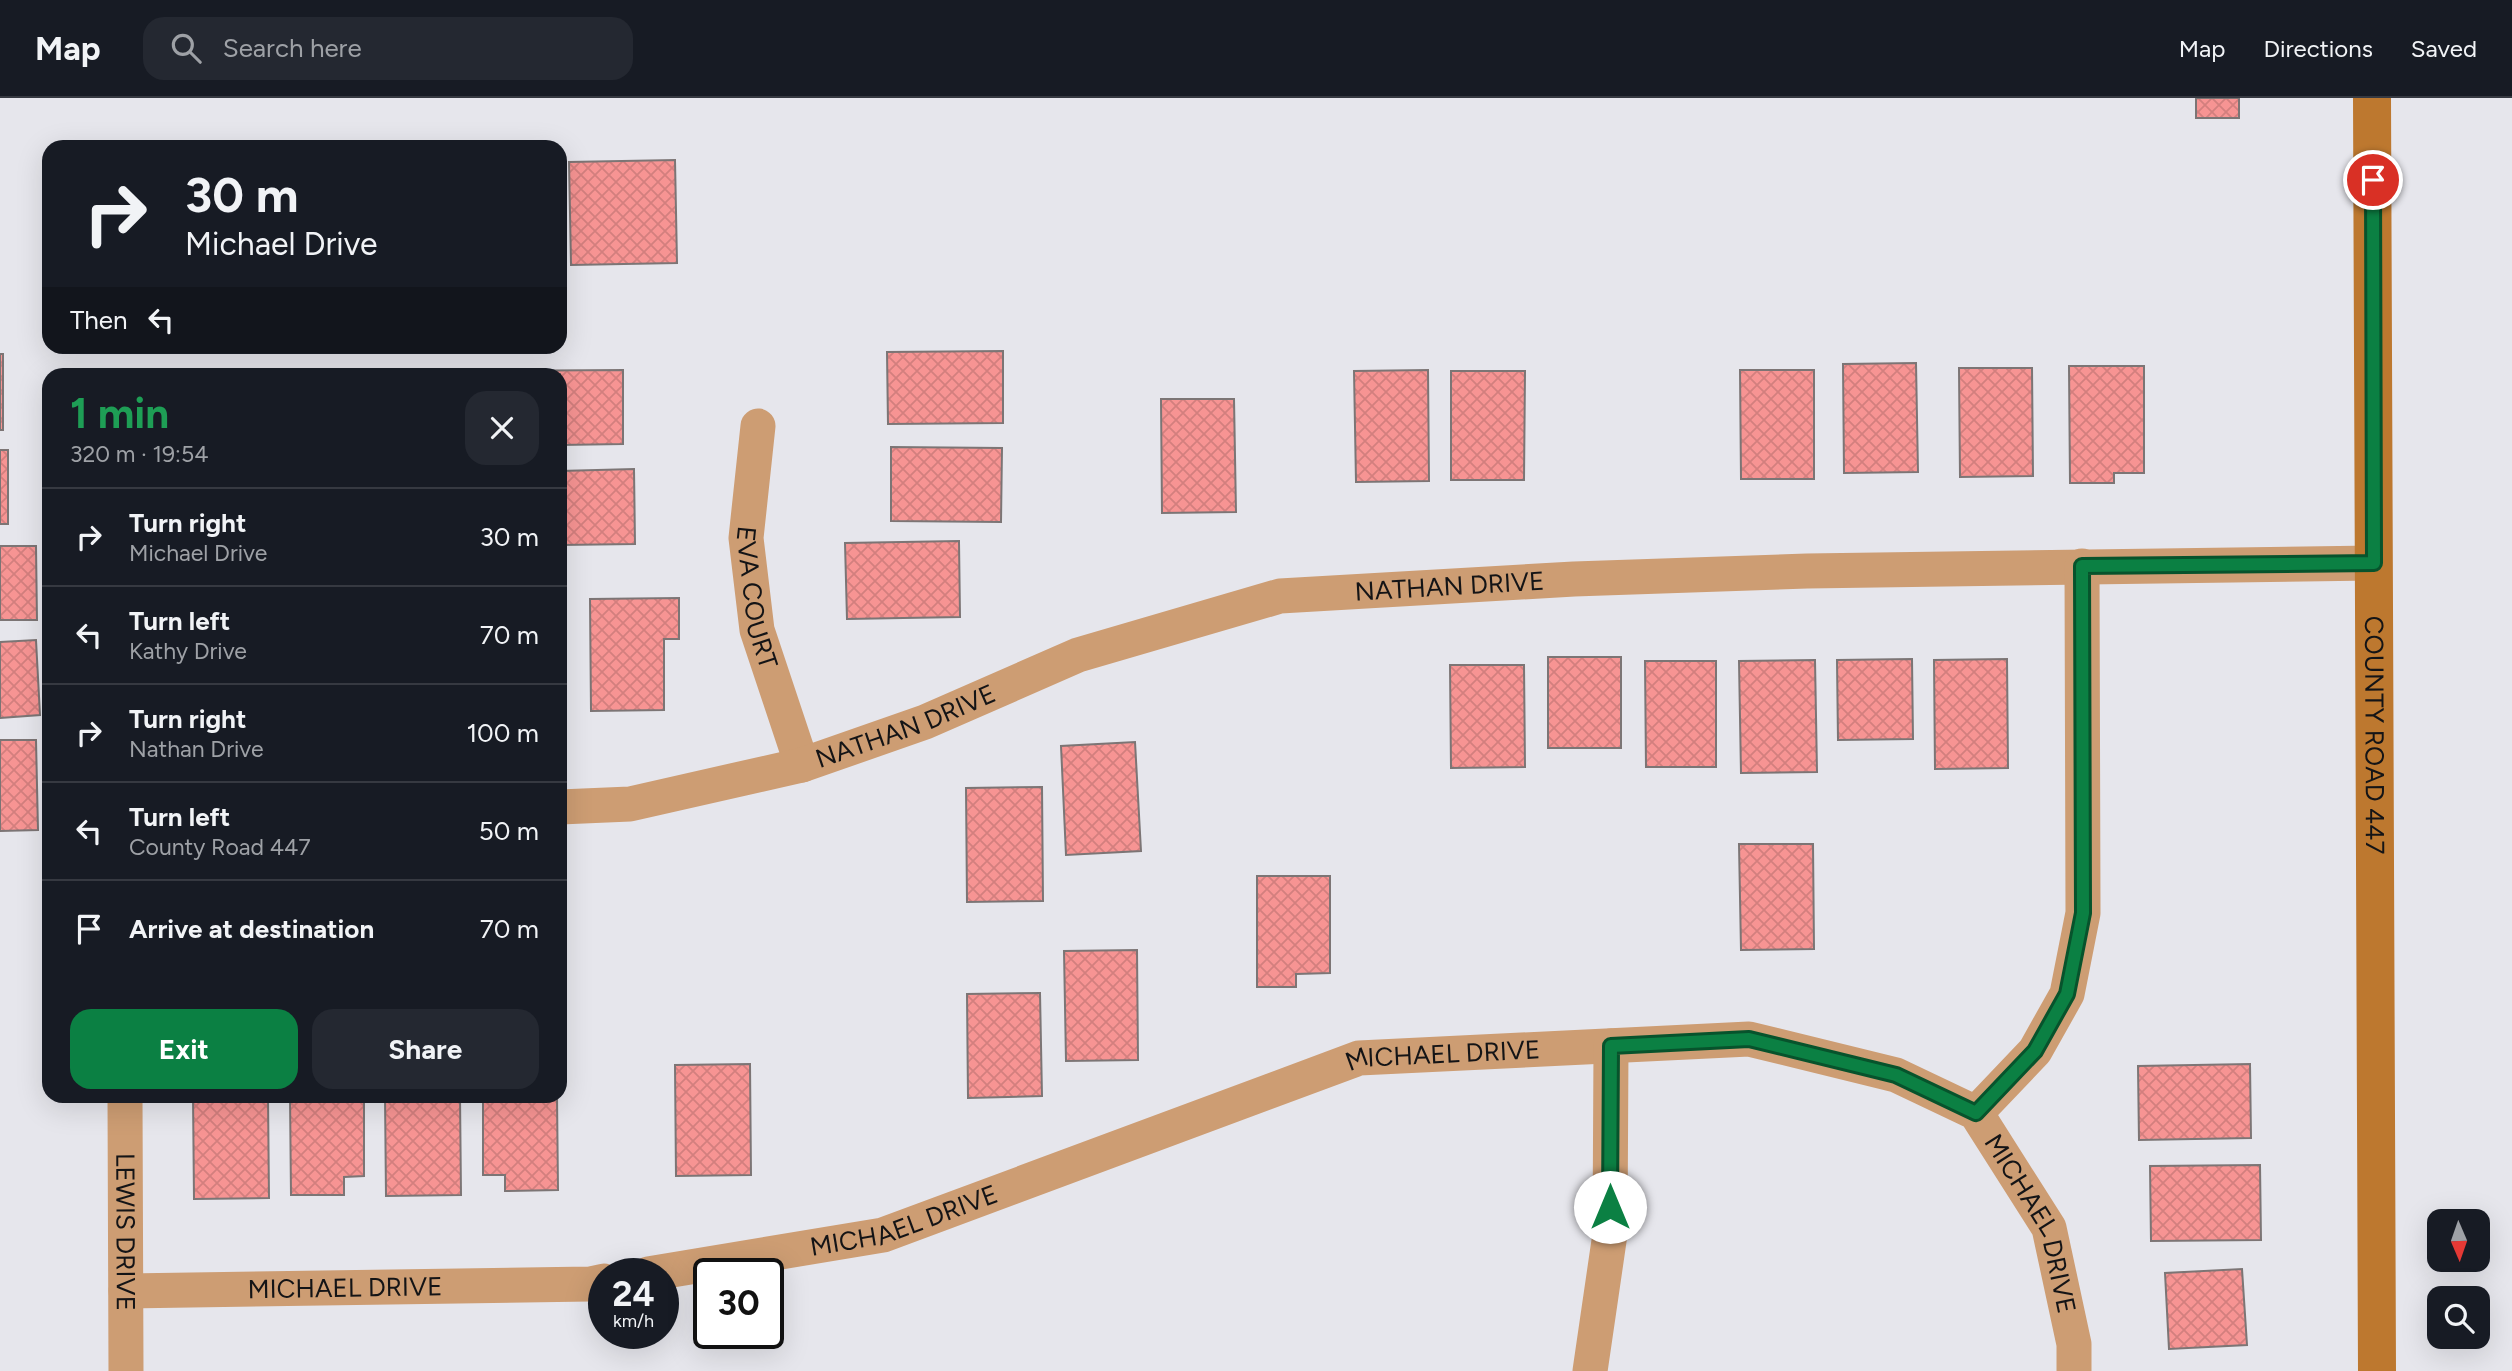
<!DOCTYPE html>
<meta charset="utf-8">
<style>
:root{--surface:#171b24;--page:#242831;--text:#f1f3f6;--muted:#9ea1a6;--line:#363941;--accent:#0b8043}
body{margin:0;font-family:Figtree,sans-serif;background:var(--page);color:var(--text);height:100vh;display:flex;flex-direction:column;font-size:26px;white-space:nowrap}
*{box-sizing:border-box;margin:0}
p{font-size:23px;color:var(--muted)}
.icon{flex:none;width:38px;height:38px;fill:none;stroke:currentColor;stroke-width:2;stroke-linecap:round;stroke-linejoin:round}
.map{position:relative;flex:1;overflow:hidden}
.side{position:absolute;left:42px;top:270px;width:525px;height:735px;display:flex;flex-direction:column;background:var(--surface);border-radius:21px;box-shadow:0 7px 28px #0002}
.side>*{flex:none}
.top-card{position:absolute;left:42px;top:42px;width:525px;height:214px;border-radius:21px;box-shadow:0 7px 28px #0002;background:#171b24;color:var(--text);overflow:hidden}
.needle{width:46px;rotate:178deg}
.buttons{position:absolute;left:2427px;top:1111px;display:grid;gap:14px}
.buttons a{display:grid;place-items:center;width:63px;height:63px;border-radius:14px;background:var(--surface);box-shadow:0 7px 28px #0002;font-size:35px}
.speed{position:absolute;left:588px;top:1160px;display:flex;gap:14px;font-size:35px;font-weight:700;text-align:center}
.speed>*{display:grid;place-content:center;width:91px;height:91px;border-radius:50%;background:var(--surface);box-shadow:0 7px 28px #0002;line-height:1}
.speed small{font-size:18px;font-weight:400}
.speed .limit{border:4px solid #111;border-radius:10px;background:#fff;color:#111}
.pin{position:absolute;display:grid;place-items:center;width:60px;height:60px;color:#fff;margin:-30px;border:4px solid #fff;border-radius:50%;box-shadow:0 2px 7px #0007}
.me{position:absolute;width:77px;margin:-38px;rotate:0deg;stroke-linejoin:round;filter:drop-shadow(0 0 5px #0008)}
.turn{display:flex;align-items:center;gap:24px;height:147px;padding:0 28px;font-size:32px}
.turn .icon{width:91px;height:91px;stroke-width:2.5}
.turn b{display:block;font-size:49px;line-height:60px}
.then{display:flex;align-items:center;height:66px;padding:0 28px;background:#0003;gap:14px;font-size:26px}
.round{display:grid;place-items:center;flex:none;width:74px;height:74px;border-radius:21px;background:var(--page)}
.headline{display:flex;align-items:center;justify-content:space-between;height:119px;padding:0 28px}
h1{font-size:42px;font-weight:700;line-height:52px;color:#1e9e55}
.button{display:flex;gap:14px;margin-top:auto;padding:14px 28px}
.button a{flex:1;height:80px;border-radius:21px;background:var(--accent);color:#fff;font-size:28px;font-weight:700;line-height:80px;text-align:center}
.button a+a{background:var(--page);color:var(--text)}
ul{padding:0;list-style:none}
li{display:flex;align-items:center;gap:21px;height:98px;padding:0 28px;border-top:2px solid var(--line)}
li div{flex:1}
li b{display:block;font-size:26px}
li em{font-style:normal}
header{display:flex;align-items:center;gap:42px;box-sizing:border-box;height:98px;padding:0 35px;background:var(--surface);border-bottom:2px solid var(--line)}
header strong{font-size:33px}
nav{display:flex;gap:38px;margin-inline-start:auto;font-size:24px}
.search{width:490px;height:63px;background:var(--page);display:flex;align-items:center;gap:18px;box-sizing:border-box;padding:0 24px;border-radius:21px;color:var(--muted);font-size:26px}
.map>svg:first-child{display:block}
.building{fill:url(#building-cross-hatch);stroke:#7c7575;stroke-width:2}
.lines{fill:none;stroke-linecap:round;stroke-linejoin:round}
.street{stroke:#cd9d73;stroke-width:35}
.secondary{stroke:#bd782f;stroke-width:38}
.route-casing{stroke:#07532c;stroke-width:18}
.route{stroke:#0b8043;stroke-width:12}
.labels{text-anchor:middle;stroke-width:6;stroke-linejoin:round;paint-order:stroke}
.street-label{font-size:26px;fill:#141416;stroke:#f3f3f9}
</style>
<header>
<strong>Map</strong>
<div class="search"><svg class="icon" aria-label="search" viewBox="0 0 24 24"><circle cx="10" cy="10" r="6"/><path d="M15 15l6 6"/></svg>Search here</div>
<nav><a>Map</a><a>Directions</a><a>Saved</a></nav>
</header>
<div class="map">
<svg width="2512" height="1273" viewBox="0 0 2512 1273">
<defs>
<pattern id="building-cross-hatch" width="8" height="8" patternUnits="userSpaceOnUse" patternTransform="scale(1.75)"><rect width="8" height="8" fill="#f79493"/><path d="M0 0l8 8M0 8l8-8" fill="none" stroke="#d37f7e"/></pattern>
</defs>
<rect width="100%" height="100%" fill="#e6e6ec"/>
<g class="building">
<rect x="2196" y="0" width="43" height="20"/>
<path d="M675 62 677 165 571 167 569 64Z"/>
<path d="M1003 253V325L888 326 887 254Z"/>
<rect x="0" y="256" width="3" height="76"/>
<path d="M1916 265 1918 374 1844 375 1843 266Z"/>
<path d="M2069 268H2144V375H2114V385H2070Z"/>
<path d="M1959 270H2032L2033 378 1960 379Z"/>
<path d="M623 272V346L560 347V276H485V273Z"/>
<path d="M1428 272 1429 383 1356 384 1354 273Z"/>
<path d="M1740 272H1814V381H1741Z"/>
<path d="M1451 273H1525L1524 382H1451Z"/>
<path d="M365 274V276H254V275Z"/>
<path d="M1161 301H1234L1236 414 1162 415Z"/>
<path d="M891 349 1002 350 1001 424 891 423Z"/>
<rect x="0" y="352" width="8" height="74"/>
<path d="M634 371 635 446 560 447V373Z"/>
<path d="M959 443 960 519 847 521 845 445Z"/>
<path d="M0 448H36L37 522H0Z"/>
<path d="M560 498 562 609H560Z"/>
<path d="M679 500V541H664V612L591 613 590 501Z"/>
<path d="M36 542 40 617 0 620V544Z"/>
<rect x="1548" y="559" width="73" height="91"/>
<path d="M1912 561 1913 641 1838 642 1837 562Z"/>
<path d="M2007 561 2008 670 1935 671 1934 562Z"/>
<path d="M1815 562 1817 674 1741 675 1739 563Z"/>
<path d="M1645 563H1716V669H1646Z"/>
<path d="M1450 567H1524L1525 669 1451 670Z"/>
<path d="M0 642H36L38 732 0 733Z"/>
<path d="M1135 644 1141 753 1066 757 1061 648Z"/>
<path d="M1042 689 1043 803 967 804 966 690Z"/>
<path d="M1739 746H1813L1814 851 1741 852Z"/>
<path d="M1257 778H1330V875L1296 876V889H1257Z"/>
<path d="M1137 852 1138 962 1066 963 1064 853Z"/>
<path d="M1040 895 1042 998 968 1000 967 896Z"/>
<path d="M750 966 751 1077 676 1078 675 967Z"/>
<path d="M2250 966 2251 1040 2139 1042 2138 968Z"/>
<path d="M193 998H268L269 1100 194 1101Z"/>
<path d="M290 998H364V1078L344 1079V1097H291Z"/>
<path d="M385 998H460L461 1097 386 1098Z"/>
<path d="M483 998H557L558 1092 505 1093V1077H483Z"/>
<path d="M2260 1067 2261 1142 2151 1143 2150 1068Z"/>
<path d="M2242 1171 2247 1247 2169 1251 2165 1175Z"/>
</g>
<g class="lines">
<g class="street">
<path id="s1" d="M758 328 746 440 757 532 802 667"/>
<path id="s2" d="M560 709 630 706 802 667 925 624 1078 557 1280 498 1574 481 1807 473 2374 465"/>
<path id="s3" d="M125 998 126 1273"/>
<path d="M1976 1015 2035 953 2067 896 2083 815 2082 468"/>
<path id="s4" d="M648 1176 883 1137 1359 960 1749 941 1896 977 1976 1015 2049 1130 2074 1246V1273"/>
<path id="s5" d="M126 1193 590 1186 604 1183"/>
<path d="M1590 1273 1610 1136 1611 948"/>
</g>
<path class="secondary" id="s6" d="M2372 0 2377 1273"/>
</g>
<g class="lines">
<defs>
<path id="route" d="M1610 1109 1611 948 1749 941 1896 977 1976 1015 2035 953 2067 896 2083 815 2082 468 2374 465 2373 82"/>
</defs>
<use href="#route" class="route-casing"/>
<use href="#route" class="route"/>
</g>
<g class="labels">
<g class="street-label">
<text dy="9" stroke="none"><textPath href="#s2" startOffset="924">NATHAN DRIVE</textPath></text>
<text dy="9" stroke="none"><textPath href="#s1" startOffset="173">EVA COURT</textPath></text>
<text dy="9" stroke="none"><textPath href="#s2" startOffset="357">NATHAN DRIVE</textPath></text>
<text dy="9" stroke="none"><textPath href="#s6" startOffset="637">COUNTY ROAD 447</textPath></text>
<text dy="9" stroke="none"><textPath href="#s4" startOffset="830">MICHAEL DRIVE</textPath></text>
<text dy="9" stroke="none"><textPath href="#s4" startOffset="262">MICHAEL DRIVE</textPath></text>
<text dy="9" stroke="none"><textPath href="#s4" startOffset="1502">MICHAEL DRIVE</textPath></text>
<text dy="9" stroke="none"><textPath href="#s3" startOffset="136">LEWIS DRIVE</textPath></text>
<text dy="9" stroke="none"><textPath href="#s5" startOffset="219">MICHAEL DRIVE</textPath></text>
</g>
</g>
</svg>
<div class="buttons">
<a><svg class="needle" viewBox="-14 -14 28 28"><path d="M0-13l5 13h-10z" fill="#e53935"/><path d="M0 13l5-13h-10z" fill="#9ea1a6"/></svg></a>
<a><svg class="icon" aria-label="search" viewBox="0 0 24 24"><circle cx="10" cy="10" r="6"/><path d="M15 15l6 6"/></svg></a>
</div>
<div class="speed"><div>24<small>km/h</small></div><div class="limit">30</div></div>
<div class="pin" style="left:2373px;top:82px;background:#d93025"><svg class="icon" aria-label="arrive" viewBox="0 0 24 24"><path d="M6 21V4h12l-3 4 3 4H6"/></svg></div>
<svg class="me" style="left:1610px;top:1109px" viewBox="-20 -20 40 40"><circle r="19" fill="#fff"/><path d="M0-13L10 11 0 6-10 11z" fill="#0b8043"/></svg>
<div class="top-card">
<div class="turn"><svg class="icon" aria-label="right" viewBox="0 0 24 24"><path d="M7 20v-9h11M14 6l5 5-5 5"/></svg><div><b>30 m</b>Michael Drive</div></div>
<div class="then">Then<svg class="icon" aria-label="left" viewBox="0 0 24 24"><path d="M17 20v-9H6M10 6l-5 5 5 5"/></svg></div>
</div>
<section class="side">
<div class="headline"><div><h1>1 min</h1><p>320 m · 19:54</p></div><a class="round"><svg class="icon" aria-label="close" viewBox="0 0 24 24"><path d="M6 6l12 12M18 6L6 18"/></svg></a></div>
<ul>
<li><svg class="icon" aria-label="right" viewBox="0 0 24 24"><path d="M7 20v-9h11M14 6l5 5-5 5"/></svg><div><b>Turn right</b><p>Michael Drive</p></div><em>30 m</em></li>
<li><svg class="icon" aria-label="left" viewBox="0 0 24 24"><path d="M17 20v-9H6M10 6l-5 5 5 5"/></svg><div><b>Turn left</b><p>Kathy Drive</p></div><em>70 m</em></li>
<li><svg class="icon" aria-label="right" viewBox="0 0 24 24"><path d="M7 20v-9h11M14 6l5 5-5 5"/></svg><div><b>Turn right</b><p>Nathan Drive</p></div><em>100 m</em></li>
<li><svg class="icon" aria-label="left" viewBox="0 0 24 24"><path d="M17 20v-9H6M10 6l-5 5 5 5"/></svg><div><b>Turn left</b><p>County Road 447</p></div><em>50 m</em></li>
<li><svg class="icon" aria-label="arrive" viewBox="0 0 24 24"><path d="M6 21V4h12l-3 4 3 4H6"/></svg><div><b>Arrive at destination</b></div><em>70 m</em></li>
</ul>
<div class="button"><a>Exit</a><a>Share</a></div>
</section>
</div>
